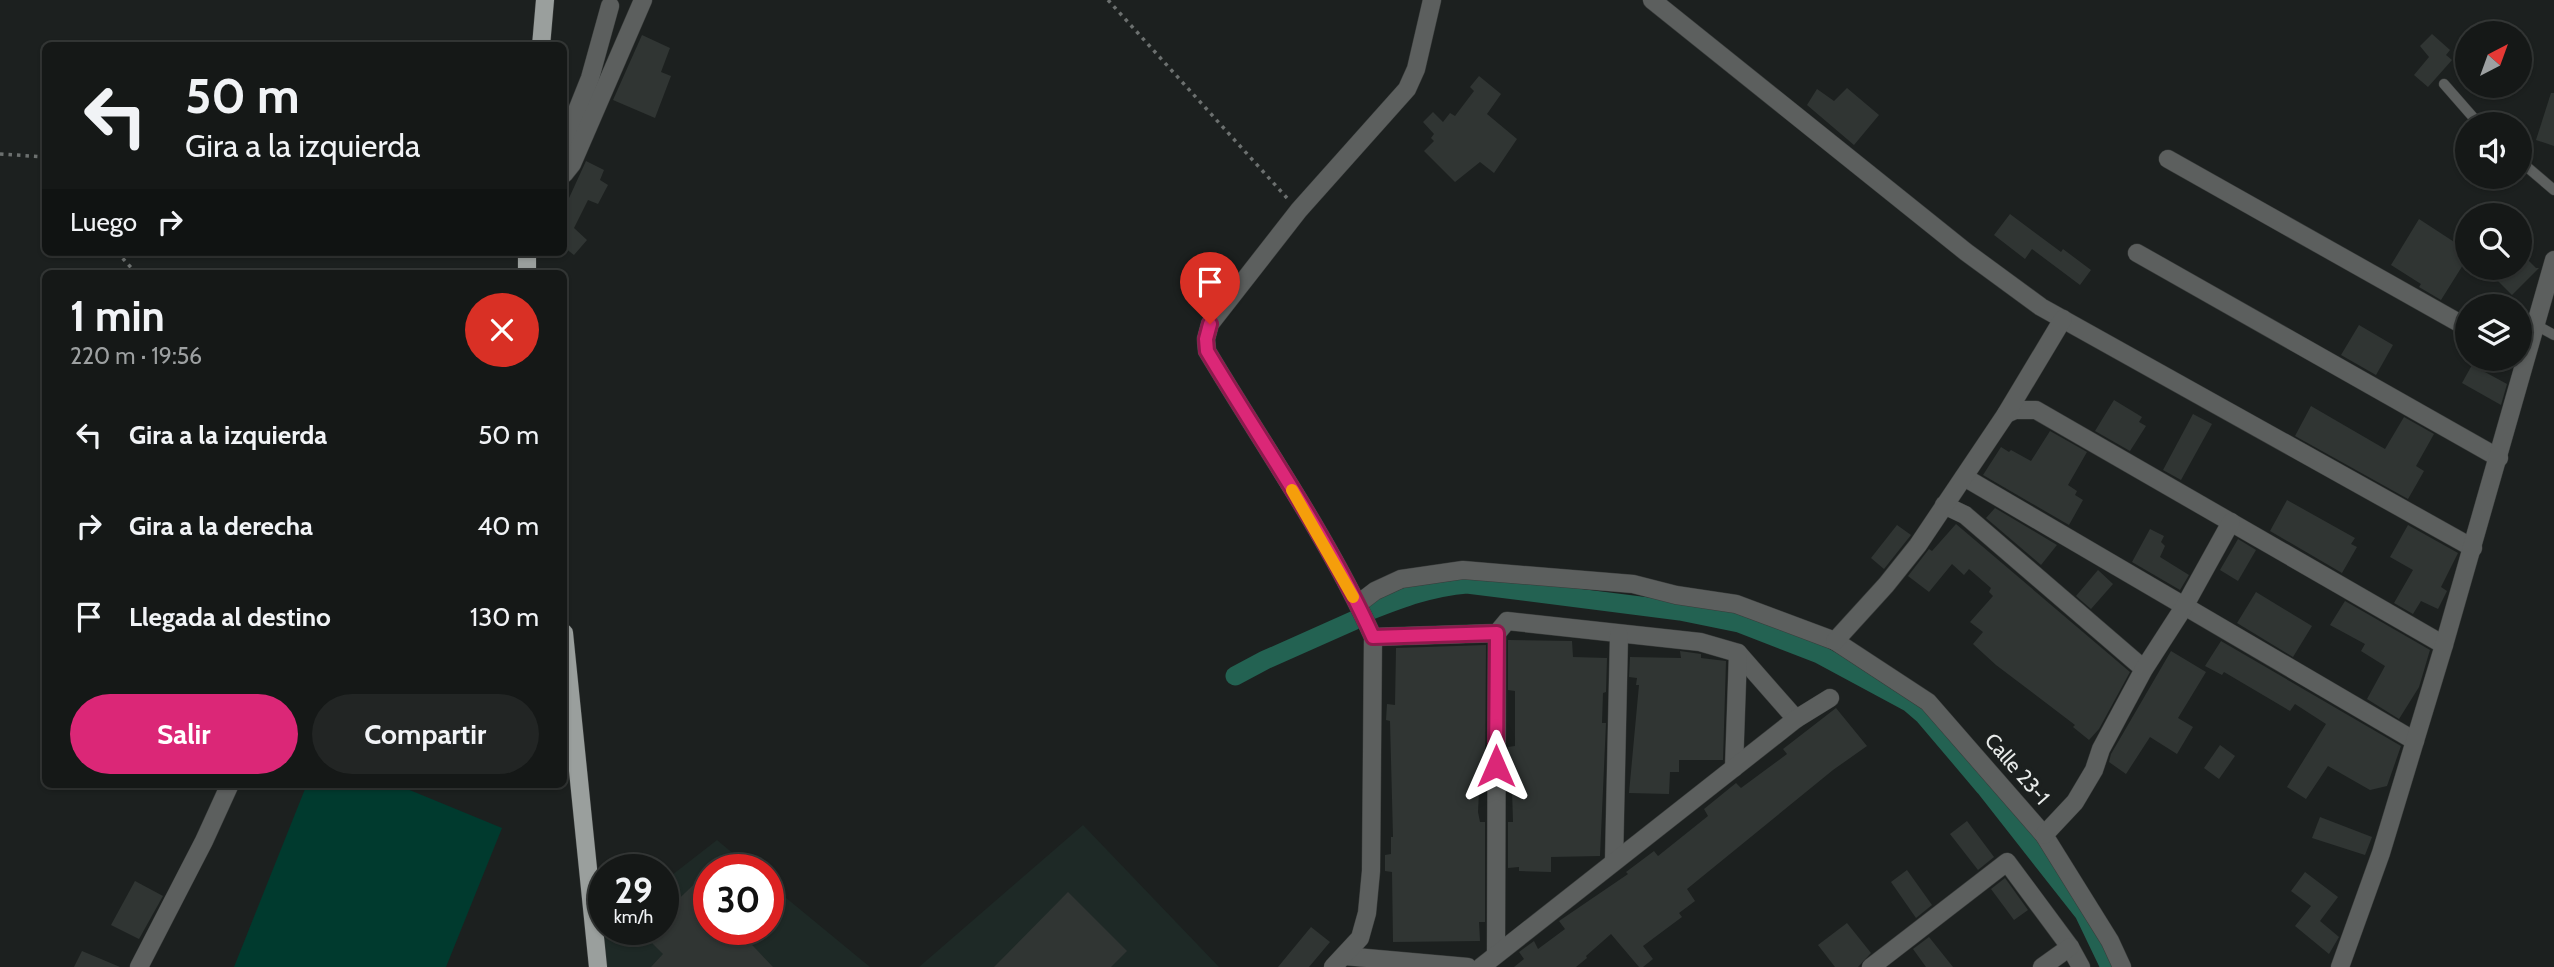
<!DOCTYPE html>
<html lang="es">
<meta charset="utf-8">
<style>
:root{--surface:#151817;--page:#222524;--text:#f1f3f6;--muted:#9da0a1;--line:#343736;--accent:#db2777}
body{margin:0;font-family:Cabin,sans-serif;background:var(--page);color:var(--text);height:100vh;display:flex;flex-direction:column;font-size:26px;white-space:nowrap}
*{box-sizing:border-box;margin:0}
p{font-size:23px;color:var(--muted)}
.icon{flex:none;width:38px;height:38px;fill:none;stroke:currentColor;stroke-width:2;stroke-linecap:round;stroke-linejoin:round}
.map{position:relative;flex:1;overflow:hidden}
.panel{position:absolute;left:42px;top:270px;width:525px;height:518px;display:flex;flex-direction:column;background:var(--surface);border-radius:10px;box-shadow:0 2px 5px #0004,0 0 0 2px var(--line)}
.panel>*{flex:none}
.banner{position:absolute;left:42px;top:42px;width:525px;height:214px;border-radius:10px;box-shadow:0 2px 5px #0004,0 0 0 2px var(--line);background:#151817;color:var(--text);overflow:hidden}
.needle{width:46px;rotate:41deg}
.fabs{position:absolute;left:2455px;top:21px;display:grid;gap:14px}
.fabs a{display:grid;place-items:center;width:77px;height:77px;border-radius:50%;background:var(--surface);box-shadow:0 2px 5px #0004,0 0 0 2px var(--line);font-size:35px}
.speed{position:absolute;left:588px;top:854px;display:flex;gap:14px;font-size:35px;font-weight:700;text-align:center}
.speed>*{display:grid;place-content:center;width:91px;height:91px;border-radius:50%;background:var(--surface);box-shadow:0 2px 5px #0004,0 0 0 2px var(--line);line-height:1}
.speed small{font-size:18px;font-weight:400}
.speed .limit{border:10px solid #d22;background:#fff;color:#111}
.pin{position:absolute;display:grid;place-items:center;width:60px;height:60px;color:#fff;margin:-72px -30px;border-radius:50% 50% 50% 0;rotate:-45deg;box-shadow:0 0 7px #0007}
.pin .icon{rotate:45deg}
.me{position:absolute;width:77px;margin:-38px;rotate:0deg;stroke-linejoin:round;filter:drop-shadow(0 0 5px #0008)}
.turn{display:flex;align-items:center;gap:24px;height:147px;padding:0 28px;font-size:32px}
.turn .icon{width:91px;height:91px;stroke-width:2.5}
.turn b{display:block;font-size:49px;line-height:60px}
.then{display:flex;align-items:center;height:66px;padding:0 28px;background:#0003;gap:14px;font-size:26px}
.round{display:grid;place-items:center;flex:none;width:74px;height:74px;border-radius:37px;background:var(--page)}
.head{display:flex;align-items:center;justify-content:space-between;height:119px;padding:0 28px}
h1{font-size:42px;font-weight:700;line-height:52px}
.primary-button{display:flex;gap:14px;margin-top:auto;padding:14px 28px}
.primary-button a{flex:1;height:80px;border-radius:42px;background:var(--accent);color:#fff;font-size:28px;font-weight:700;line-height:80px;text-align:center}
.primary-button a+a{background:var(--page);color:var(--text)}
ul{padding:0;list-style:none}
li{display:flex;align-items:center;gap:21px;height:91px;padding:0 28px}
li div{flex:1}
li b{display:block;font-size:26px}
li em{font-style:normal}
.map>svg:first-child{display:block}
.built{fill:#1e2926}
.green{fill:#003a2e}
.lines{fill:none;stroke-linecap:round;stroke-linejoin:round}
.canal{stroke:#236252;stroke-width:19}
.building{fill:#303533}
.lane-casing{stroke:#393c3b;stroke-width:11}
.street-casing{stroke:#393c3b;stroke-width:19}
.primary-casing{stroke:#393c3b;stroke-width:19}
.path{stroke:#6c706f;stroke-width:3.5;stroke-dasharray:3.5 5;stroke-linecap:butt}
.lane{stroke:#5c5f5e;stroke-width:10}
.street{stroke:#5c5f5e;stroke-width:18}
.primary{stroke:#9a9f9d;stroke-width:18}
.route-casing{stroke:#8e194d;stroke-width:18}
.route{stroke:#db2777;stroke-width:12}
.slow{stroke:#f59e0b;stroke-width:12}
.labels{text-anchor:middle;stroke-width:7;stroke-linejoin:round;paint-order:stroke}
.street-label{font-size:21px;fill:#e8ebea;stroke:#1c201f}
</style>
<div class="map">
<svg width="2554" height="967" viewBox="0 0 2554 967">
<rect width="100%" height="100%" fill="#1c201f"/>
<g class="built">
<path d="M1083 825 1219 967H919Z"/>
<path d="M717 840 753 870H709V929H768V883L870 967H599V932L604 929H663V882Z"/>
</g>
<path class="green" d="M307 784H395L502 828 446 967H234Z"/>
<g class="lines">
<g class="canal">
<path d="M1369 611C1402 598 1431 587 1467 584L1680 611 1739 623 1819 654 1910 703 1924 715 1985 787 2084 913 2110 967"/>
<path d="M1235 676 1265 660 1355 620"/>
</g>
</g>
<g class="building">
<path d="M2432 34 2450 50 2446 55 2452 60 2428 87 2414 75 2429 57 2420 46Z"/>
<path d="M642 35 670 48 661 72 671 76 655 118 613 100Z"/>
<path d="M1479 76 1501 94 1487 114 1517 139 1494 173 1480 162 1455 182 1424 151 1434 141 1431 138 1434 134 1423 122 1433 112 1443 122 1450 113 1455 116 1474 91 1470 87Z"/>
<path d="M1847 88 1879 115 1854 145 1807 105 1817 89 1834 101Z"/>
<path d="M2551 93H2554V146L2536 140Z"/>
<path d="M586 161 604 170 600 180 608 185 598 204 588 200 574 228 587 240 574 255 565 248 564 250V209Z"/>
<path d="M2010 214 2061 252 2063 249 2091 270 2080 285 2032 249 2025 259 1994 235Z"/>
<path d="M2419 219 2468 251V257L2441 300 2419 287 2421 284 2391 265Z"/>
<path d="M2520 252 2536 268H2539L2512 295 2498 281 2511 268H2520Z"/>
<path d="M2359 325 2393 345 2376 375 2341 355Z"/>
<path d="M2472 365 2507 384 2501 405 2462 383Z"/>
<path d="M2114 400 2142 417 2139 422 2146 426 2130 451 2095 431Z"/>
<path d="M2311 406 2385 449 2404 417 2434 434 2416 466 2424 471 2408 499 2295 436Z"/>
<path d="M2193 414 2212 424 2181 480 2163 470Z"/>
<path d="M2050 431 2087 452 2068 485 2077 491 2075 495 2083 500 2069 525 1983 475 2001 447 2009 452 2011 450 2031 461Z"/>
<path d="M2287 500 2355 538 2351 544 2357 547 2342 573 2270 531Z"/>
<path d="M1995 508 2057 545 2041 565 1986 518Z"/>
<path d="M1956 524 2130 672 2099 729 2089 740 2073 727 2075 725 1996 665 1973 644 1983 632 1970 622 1993 596 1989 592 1991 588 1969 569 1964 575 1952 564 1929 592 1908 576 1929 549 1932 551Z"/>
<path d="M1897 525 1911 535 1884 569 1871 558Z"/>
<path d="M2408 525 2458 553 2441 587 2447 591 2438 609 2421 601 2413 614 2394 603 2413 570 2390 557Z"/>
<path d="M2150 529 2164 536 2161 542 2165 546 2160 557 2189 575 2180 590 2132 562Z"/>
<path d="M2238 539 2256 550 2238 581 2220 570Z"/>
<path d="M2098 570 2113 584 2091 609 2076 596Z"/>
<path d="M2256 592 2312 626 2293 657 2237 623Z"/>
<path d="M2345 601 2430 650 2419 687 2399 719 2367 699 2385 666 2361 651 2365 644 2330 625Z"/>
<path d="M1508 640 1572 641 1573 657 1607 658 1606 692 1603 693 1602 723H1606L1600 856 1551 857V872L1519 871V867L1508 868V822H1513L1512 790H1509L1508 747 1515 746V691L1508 690Z"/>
<path d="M2221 641 2401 746 2387 786 2370 790 2328 766 2306 799 2287 787 2326 724 2295 704 2290 711 2224 672 2222 675 2205 666Z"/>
<path d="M1486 645 1485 771H1480L1478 812 1480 822H1485V922H1479L1480 941 1393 942 1392 872 1385 871V855L1391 854V837H1393L1390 721 1386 720 1387 704 1395 705 1396 648Z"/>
<path d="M1680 651 1701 654V658L1726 661 1723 760H1679V772H1670L1669 794 1629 793 1639 685H1636L1637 678 1629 677 1630 657 1681 658Z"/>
<path d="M2171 651 2206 672 2178 718 2193 727 2177 754 2150 737 2126 774 2109 762 2111 754Z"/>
<path d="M1836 708 1867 746 1833 770 1687 889 1695 901 1679 913 1682 917 1643 946 1653 959 1643 967H1639L1611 934 1586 956 1587 958 1576 967H1514L1524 959 1519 952 1534 941 1538 949 1565 929 1559 921 1628 874 1626 872 1654 851 1658 856 1708 816 1704 809 1736 783 1741 788 1787 754 1783 749Z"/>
<path d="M2220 745 2235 756 2219 779 2204 768Z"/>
<path d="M2320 817 2372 837 2365 855 2312 838Z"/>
<path d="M1967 821 1994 857 1978 870 1950 834Z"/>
<path d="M709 870V929H737L773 967H651L663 954 638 929H663V914Z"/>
<path d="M1907 870 1932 905 1916 918 1891 882Z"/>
<path d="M2305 872 2338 897 2320 921 2339 937 2329 954 2295 926 2311 906 2291 891Z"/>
<path d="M2005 878 2028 910 2014 920 1991 889Z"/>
<path d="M135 881 163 896 139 939 111 925Z"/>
<path d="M1068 892 1127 951 1111 967H994Z"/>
<path d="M1847 923 1871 953 1858 967H1835L1818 945Z"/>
<path d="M1311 927 1330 942 1309 967H1278Z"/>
<path d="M1929 937 1953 967H1926L1913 949Z"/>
<path d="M82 951 120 967H74Z"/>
</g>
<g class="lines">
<defs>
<g id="lane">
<path d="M2444 84 2479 124"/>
<path d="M2520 161 2554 190"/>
<path d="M2536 325 2554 335"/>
</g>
<g id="street">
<path d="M1652 0 1966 252 2041 307 2473 548"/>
<path d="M564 143 590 78 610 6"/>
<path d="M2168 159 2468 328"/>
<path d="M564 174 572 164 643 0"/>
<path d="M2137 253 2499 458"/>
<path d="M2006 414 2015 410H2036L2444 645"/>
<path d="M1964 477 2415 741"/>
<path d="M1944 505 1965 515 2144 669"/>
<path d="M1358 604 1375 591 1401 579 1463 570 1633 584 1676 595 1736 604 1835 641 1928 702 2044 835 2110 941 2122 967"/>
<path d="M1373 637 1497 633 1507 621 1700 642 1738 653 1796 719"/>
<path d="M1835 641 1886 585 1918 545 2006 414 2063 319"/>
<path d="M1734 768 1738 653"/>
<path d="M2044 835 2075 802 2094 770 2101 749 2144 669 2184 607 2231 522"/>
<path d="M1614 861 1619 635"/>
<path d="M1496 954 1497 633"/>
<path d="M1344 956 1468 967"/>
<path d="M139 967 204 841 230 784"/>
<path d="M1333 967 1360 938 1367 913 1371 871 1373 637C1328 537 1263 445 1207 351L1206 339 1210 324 1299 210 1407 89 1416 69 1432 0"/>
<path d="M1481 967 1796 719 1830 698"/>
<path d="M1871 967 2007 862 2070 947 2081 967"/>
<path d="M2042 967 2070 947"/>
<path d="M2340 967 2381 853 2444 645 2554 260"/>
</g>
<g id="primary">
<path d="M541 46 545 0"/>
<path d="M527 252V273"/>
<path d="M564 633 598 967"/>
</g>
</defs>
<use href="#lane" class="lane-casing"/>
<use href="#street" class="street-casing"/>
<use href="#primary" class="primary-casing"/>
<g class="path">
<path d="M1108 0 1287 198"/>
<path d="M0 154 46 157"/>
<path d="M117 252 136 273"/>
</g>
<use href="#lane" class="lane"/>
<use href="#street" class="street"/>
<use href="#primary" class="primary"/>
</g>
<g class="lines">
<defs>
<path id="route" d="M1210 324 1206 339 1207 351C1263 445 1328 537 1373 637L1497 633 1496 766"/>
</defs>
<use href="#route" class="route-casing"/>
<use href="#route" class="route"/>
<path class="slow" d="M1292 490 1353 597"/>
</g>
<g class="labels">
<g class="street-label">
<text transform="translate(2017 769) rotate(49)" y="7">Calle 23-1</text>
</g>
</g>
</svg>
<div class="fabs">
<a><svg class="needle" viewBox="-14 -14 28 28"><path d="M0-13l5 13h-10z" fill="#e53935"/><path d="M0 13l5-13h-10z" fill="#9da0a1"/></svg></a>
<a><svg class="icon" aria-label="sound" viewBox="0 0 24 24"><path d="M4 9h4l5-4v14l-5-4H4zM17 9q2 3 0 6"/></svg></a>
<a><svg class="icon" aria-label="search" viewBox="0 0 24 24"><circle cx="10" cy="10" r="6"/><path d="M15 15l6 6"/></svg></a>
<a><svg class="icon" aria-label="layers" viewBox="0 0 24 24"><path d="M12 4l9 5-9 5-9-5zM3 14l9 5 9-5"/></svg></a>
</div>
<div class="speed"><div>29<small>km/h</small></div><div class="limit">30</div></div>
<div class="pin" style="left:1210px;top:324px;background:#d93025"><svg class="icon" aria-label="arrive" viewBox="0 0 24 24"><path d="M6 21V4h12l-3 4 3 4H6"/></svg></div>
<svg class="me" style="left:1496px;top:766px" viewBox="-20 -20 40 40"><path d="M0-17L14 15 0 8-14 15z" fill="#db2777" stroke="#fff" stroke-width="4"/></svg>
<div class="banner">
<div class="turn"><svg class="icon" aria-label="left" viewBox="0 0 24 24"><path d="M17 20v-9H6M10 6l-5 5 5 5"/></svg><div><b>50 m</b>Gira a la izquierda</div></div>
<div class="then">Luego<svg class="icon" aria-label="right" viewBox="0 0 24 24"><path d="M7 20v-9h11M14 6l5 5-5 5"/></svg></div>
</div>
<section class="panel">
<div class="head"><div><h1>1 min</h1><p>220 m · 19:56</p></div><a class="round" style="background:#d93025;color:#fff"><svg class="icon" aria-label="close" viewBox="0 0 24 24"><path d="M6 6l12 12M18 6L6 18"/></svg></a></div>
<ul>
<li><svg class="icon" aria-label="left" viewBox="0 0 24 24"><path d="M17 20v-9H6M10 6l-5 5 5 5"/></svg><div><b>Gira a la izquierda</b></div><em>50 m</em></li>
<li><svg class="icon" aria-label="right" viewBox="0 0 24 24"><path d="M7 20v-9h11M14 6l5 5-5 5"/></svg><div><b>Gira a la derecha</b></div><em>40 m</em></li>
<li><svg class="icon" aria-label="arrive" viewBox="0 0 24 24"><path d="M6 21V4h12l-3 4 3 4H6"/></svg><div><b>Llegada al destino</b></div><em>130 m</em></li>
</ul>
<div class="primary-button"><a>Salir</a><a>Compartir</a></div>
</section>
</div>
